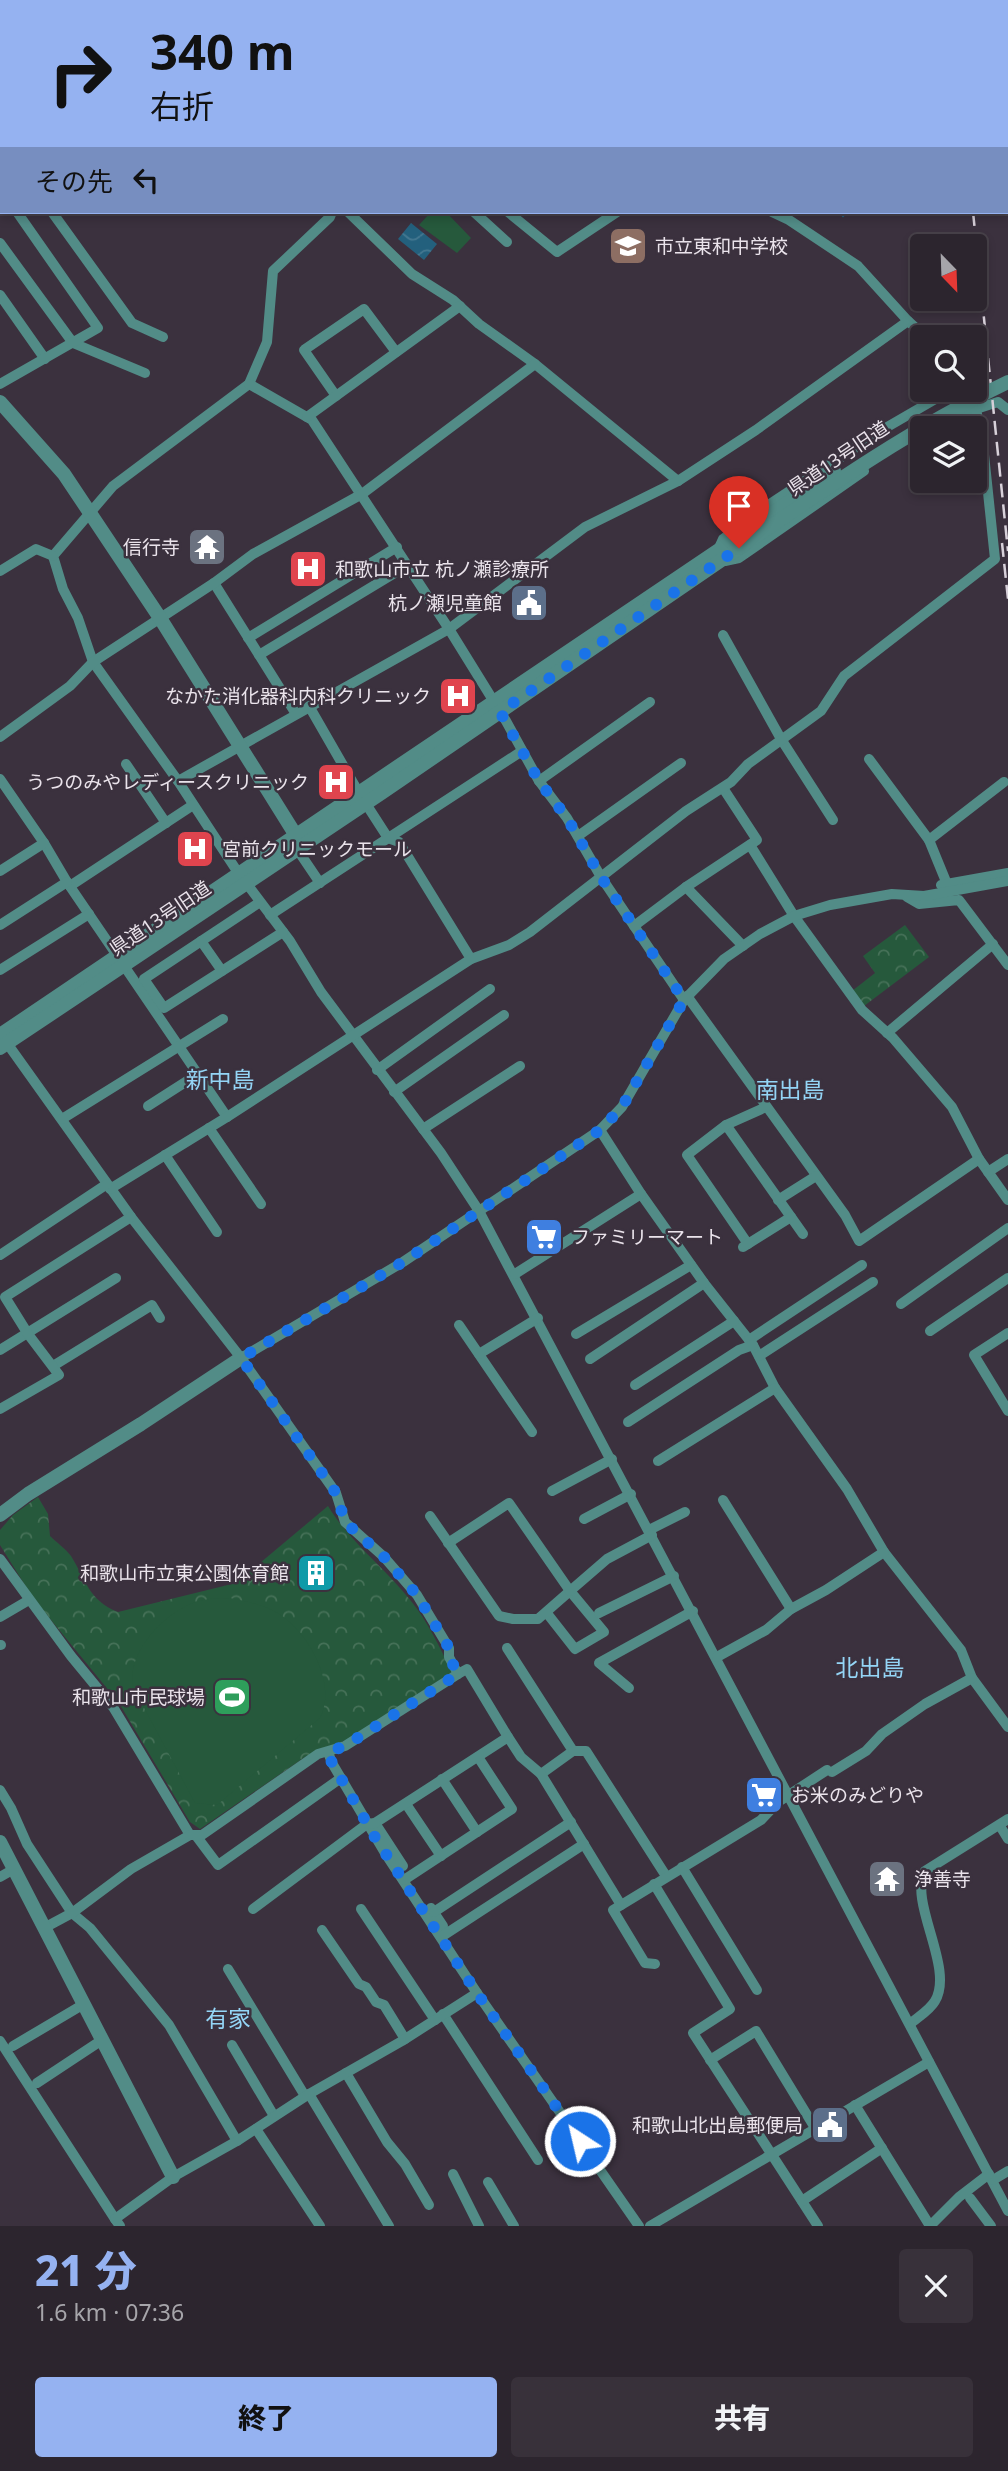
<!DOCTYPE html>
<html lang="ja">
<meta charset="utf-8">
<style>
:root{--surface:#2c252e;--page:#38313a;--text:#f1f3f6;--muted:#a6a5aa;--line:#48424a;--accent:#95b2f1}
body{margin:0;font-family:"Noto Sans","Noto Sans JP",sans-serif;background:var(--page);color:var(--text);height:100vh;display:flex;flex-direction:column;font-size:26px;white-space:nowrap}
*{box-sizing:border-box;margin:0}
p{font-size:23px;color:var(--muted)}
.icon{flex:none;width:38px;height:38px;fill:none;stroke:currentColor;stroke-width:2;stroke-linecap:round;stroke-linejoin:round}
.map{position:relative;height:2226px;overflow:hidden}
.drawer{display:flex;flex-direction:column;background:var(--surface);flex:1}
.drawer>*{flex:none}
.banner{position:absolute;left:0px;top:0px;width:1008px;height:214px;box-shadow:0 4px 10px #0003,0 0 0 2px var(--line);background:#95b2f1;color:#111;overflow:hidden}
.needle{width:46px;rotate:157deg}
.controls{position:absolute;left:910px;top:234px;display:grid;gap:14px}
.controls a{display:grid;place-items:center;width:77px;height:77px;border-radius:7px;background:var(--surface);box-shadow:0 4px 10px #0003,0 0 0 2px var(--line);font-size:35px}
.pin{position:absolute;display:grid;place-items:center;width:60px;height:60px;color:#fff;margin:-72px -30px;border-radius:50% 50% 50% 0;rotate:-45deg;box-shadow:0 0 7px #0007}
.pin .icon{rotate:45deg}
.me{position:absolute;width:77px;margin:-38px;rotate:325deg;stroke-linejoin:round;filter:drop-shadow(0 0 5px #0008)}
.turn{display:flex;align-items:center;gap:24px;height:147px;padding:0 35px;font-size:32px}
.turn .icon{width:91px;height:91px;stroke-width:2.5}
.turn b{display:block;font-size:49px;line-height:60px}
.then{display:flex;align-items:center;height:66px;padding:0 35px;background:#0003;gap:14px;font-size:26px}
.round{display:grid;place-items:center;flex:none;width:74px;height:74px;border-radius:7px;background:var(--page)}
.head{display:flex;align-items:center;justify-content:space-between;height:119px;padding:0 35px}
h1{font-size:42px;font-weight:800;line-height:52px;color:var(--accent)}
.cta{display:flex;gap:14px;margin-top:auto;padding:14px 35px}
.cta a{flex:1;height:80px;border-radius:7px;background:var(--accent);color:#111;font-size:28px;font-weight:800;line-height:80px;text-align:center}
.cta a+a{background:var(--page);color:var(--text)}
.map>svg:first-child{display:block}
.park{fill:url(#park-crowns)}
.pitch{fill:#26593c}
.water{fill:url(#water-waves)}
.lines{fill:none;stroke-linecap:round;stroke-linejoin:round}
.stream{stroke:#23607d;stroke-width:2.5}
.minor{stroke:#528c87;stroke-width:10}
.tertiary{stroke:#528c87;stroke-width:14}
.rail{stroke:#d8d1da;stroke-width:2.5;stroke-dasharray:14 7;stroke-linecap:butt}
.tertiary-bridge{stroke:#528c87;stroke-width:14}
.route{stroke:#1a73e8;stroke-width:12;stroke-dasharray:0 21.6}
.labels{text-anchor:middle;stroke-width:5;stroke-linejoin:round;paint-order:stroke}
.poi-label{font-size:19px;fill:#eae3eb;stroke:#3b313e;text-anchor:end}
.street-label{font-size:19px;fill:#eae3eb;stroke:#3b313e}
.quarter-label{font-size:23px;fill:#94d5f6;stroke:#3b313e}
</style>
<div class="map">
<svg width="1008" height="2226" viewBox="0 0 1008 2226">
<defs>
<pattern id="park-crowns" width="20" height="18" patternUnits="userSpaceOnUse" patternTransform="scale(1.75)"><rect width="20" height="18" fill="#26593c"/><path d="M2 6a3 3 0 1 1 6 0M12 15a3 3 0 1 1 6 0" fill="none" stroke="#467158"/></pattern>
<pattern id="water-waves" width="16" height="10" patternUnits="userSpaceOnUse" patternTransform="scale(1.75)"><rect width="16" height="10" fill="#23607d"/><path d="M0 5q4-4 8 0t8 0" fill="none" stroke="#437790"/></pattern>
</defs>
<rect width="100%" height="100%" fill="#3b313e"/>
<g class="park">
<path d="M905 925 929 957 864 1006 852 991 875 973 863 956Z"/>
<path d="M38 1497 48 1514 50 1536C56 1542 66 1549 71 1556 86 1580 88 1600 118 1612L236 1583 328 1506C350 1542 385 1568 411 1601 428 1622 440 1648 452 1672L346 1740 305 1757 200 1829 190 1822 119 1703 33 1598 0 1545V1530L13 1515Z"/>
</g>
<g class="pitch">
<path d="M431 212H446L471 238 457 253 419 225Z"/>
<path d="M230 1598C248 1602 267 1605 282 1616 310 1636 337 1684 320 1718L217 1805 195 1803 133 1687C126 1651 169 1607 203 1600 211 1598 221 1599 230 1598Z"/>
</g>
<path class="water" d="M411 223 437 244 424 260 398 239Z"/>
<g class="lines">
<g class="stream">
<path d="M812 2V0"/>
<path d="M842 212 843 216"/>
</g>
<g class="minor">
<path d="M49 0 50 2"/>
<path d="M318 0 320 2"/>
<path d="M527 0V2"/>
<path d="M747 0 748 2"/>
<path d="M933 0 934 2"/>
<path d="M124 2 126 0"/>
<path d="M680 2 683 0"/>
<path d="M844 2 848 0"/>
<path d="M0 30 2 31"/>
<path d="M0 67 2 64"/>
<path d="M0 110 2 111"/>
<path d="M1006 163 1008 162"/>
<path d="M0 187 2 185"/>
<path d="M52 212 132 323 163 337"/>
<path d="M332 212 330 217 273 271 267 342 249 384 113 486 53 556 63 589 78 618 93 662 178 781 235 868 290 941 321 992 441 1153 479 1211 1008 2211"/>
<path d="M348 212 412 274 453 300 479 324 535 364 678 481"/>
<path d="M474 212 507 242"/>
<path d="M508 212 557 252 617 212"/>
<path d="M772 212 789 220 858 266 908 321 927 338"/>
<path d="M0 243 73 343 145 373"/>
<path d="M0 295 45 359"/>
<path d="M0 384 98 328 17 212"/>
<path d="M249 384 312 420 449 629 506 721 539 781 567 818 601 877 684 1000"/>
<path d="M968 390 976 409 998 402 1008 410"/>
<path d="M336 396 304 350 364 309 396 352"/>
<path d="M307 417 460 306"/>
<path d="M718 550 723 539 770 504 882 430 951 390"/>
<path d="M725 561 739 558 864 471"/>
<path d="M0 571 36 549 53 556"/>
<path d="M214 583 296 714"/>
<path d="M723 635 781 739 833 820"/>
<path d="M248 638 397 547"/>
<path d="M259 655 408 565"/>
<path d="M309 706 359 793 388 838 399 842 471 959"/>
<path d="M0 737 70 686 93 662 214 583 253 554 362 494 535 364"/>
<path d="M869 759 929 840"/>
<path d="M126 764 166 823"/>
<path d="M0 779 44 843 67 882 227 1117"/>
<path d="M178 781 449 629 585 527 678 481 756 430 908 321"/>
<path d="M539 781 650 702"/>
<path d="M578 836 681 763"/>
<path d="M750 845 794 916 862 1010 893 1038 952 1107 979 1159 1008 1200"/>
<path d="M297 849 320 883"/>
<path d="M0 871 44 843"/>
<path d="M947 884 929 840 1004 782"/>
<path d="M941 885 1008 873"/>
<path d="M70 886 193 805"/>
<path d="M686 887 757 840 723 788"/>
<path d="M907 897 919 904 959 900 1008 965"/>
<path d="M260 902 144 979 164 1008 283 932"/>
<path d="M270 915 522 751"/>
<path d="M0 925 67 882"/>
<path d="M634 926 686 887 743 946"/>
<path d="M201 941 222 971"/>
<path d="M0 970 89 914"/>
<path d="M687 996 845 1215 859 1241 979 1159"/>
<path d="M887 1033 993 944"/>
<path d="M4 1039 131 1217 241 1358 336 1493 345 1522 384 1557 417 1595 449 1648V1657L458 1674 467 1669 508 1737"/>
<path d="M377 1070 490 989"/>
<path d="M394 1092 504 1015"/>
<path d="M148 1106 198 1074"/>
<path d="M62 1119 223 1019"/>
<path d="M726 1125 803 1234"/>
<path d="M209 1128 261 1204"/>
<path d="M423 1129 520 1066"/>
<path d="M165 1155 217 1232"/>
<path d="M988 1172 1008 1159"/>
<path d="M110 1189 227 1117 471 959 509 945 530 932 686 811 731 782 748 764 821 711 844 676 995 559 983 445 976 409 938 425"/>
<path d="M641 1194 704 1283 753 1345 775 1388 847 1489 884 1552 961 1650 972 1678 1008 1727"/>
<path d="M778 1200 816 1176"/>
<path d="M748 1244 687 1155 726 1125 766 1107"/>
<path d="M743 1247 791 1217"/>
<path d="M0 1255 107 1184"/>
<path d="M515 1274 641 1194 600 1130"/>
<path d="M901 1304 1008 1228"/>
<path d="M459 1325 532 1432"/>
<path d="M930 1331 1008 1278"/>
<path d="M1008 1333 974 1355 1008 1411"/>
<path d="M576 1334 691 1265"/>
<path d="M749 1340 862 1265"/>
<path d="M0 1350 116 1278"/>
<path d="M479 1354 538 1318"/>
<path d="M759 1356 873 1282"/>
<path d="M241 1358 403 1262 600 1130 622 1107 684 1000 724 959 760 934 794 916 830 905 892 894 924 896 1008 881"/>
<path d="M590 1359 704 1283"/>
<path d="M53 1366 152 1305 160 1318"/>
<path d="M635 1385 734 1321"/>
<path d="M0 1409 59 1375 28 1334 5 1297 131 1217"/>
<path d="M628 1422 739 1350 753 1345"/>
<path d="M658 1461 775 1388"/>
<path d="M552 1491 612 1459"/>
<path d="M723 1500 791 1609"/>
<path d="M430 1516 499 1616 513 1619H538L570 1591 604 1632 575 1649 546 1612"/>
<path d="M584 1519 631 1494"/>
<path d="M649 1530 685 1512"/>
<path d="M448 1543 509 1503 570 1591 607 1559 652 1535"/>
<path d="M0 1559 71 1656 113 1707 190 1835"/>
<path d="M599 1613 674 1576"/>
<path d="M0 1617 29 1600"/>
<path d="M0 1645H1"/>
<path d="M507 1648 573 1751 541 1774"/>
<path d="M717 1657 766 1630 791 1609 826 1590 884 1552"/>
<path d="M629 1688 599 1663 693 1611"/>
<path d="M573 1751H586L666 1876"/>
<path d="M328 1752 332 1763 385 1853 477 1993 639 2226"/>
<path d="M832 1772 866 1751 882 1734 925 1704 972 1678"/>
<path d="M442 1779 477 1832"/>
<path d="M0 1790 11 1808 27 1844 72 1913 90 1928 169 2025 237 2141"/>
<path d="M406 1804 441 1856"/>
<path d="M375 1823 403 1866"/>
<path d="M1000 1826 1008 1839"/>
<path d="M197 1837 218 1865 341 1778"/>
<path d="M682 1867 757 1990"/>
<path d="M0 1877 14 1869"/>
<path d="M404 1880 512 1809 478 1757"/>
<path d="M654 1884 730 2009 693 2033 818 2226"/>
<path d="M431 1908 443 1926"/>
<path d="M253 1909 367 1824 375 1823 508 1737 521 1757 541 1774 621 1905"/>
<path d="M361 1909 435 2020"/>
<path d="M434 1912 571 1822"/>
<path d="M44 1928 72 1913 131 1869 190 1835H202L318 1754 345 1746 458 1674"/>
<path d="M322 1930 359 1984 366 1987 376 2002 384 2005 405 2039"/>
<path d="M441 1937 584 1844"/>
<path d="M655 1964 645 1963 613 1910 761 1820 778 1802 827 1770"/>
<path d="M228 1969 305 2096"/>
<path d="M443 2014 538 2160"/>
<path d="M910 2024C918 2017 930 2010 935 2001 955 1968 908 1902 925 1871L1008 1819"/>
<path d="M0 2041 115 2219"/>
<path d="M232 2045 274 2116"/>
<path d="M13 2046 84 2004"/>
<path d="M710 2060 756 2031 815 2128"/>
<path d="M346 2073 387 2142 405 2164 429 2205"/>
<path d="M37 2083 102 2040"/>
<path d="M309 2094 389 2226"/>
<path d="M855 2105 930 2226"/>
<path d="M256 2129 320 2226"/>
<path d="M453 2174 479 2226"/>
<path d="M993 2180 1008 2171"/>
<path d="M488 2182 514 2226"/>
<path d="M970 2198 991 2226"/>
<path d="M802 2201 882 2148"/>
<path d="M120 2226 115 2219 173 2177 237 2141 309 2094 402 2041 477 1993"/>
<path d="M650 2226 929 2062"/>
<path d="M930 2226 959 2197 989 2174"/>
</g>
<g class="tertiary">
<path d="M0 402 64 474 160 618 300 842"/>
<path d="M0 1035 735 539"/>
<path d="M0 1048 383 792 739 548"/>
<path d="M0 1515 28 1494 141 1424 241 1358"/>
<path d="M0 1842 173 2177"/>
</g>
<g class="rail">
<path d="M949 0 950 2"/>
<path d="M973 212 1008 551"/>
<path d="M1002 543 1008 599"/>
</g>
<g class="tertiary-bridge">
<path d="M735 539 834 471"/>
<path d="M739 548C826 488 912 428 1008 382"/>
</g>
</g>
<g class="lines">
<path class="route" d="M580 2141 477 1993 376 1839 332 1763 328 1752 345 1746 458 1674 449 1657V1648L417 1595 384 1557 345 1522 336 1493 241 1358 403 1262 600 1130 622 1107 684 1000 601 877 567 818 539 781 500 712 739 548"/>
</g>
<defs>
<symbol id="school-square" viewBox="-11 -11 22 22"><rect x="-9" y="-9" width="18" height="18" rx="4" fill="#8d6e63" stroke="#3b313e"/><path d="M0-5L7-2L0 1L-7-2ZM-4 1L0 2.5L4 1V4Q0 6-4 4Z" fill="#fff"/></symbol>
<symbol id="temple-square" viewBox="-11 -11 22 22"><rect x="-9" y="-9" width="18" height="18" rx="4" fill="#6b7280" stroke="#3b313e"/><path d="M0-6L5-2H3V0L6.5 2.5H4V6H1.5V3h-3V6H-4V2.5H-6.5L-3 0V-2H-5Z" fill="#fff"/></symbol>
<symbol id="hospital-square" viewBox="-11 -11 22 22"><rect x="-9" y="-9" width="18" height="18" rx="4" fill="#e0444e" stroke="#3b313e"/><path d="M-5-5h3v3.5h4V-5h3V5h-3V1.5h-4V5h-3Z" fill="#fff"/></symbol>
<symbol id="civic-square" viewBox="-11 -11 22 22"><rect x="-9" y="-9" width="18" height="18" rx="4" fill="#5c6f8a" stroke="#3b313e"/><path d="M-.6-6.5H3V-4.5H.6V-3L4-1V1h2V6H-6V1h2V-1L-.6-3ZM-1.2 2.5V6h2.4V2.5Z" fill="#fff"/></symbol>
<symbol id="supermarket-square" viewBox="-11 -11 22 22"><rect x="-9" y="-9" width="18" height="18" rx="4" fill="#3f7fe0" stroke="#3b313e"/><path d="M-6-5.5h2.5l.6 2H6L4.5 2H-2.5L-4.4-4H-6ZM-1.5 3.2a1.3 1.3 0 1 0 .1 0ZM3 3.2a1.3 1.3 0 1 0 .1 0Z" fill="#fff"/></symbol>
<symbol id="building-square" viewBox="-11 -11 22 22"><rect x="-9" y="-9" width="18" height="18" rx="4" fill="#0f9aa8" stroke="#3b313e"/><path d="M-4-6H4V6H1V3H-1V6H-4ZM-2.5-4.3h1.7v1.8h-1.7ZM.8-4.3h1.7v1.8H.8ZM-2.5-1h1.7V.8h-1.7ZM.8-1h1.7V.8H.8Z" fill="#fff"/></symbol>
<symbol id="stadium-square" viewBox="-11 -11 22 22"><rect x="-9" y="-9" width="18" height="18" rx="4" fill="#2e9e5b" stroke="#3b313e"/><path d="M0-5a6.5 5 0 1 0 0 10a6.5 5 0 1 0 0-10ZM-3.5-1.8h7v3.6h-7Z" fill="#fff"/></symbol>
</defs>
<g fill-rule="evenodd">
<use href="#school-square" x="606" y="224" width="44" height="44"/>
<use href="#temple-square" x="185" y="525" width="44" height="44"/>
<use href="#hospital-square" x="286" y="547" width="44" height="44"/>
<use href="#civic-square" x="507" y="581" width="44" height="44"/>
<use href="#hospital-square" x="436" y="674" width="44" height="44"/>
<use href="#hospital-square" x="314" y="760" width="44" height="44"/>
<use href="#hospital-square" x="173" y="827" width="44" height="44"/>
<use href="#supermarket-square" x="522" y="1215" width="44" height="44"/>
<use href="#building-square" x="294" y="1551" width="44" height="44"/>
<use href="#stadium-square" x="210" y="1675" width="44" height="44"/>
<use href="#supermarket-square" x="742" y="1773" width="44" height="44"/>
<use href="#temple-square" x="865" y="1857" width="44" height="44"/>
<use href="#civic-square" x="808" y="2103" width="44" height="44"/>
</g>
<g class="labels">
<g class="poi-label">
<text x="655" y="253" text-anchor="start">市立東和中学校</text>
<text x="180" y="554">信行寺</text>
<text x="335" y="576" text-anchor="start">和歌山市立 杭ノ瀬診療所</text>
<text x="502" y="610">杭ノ瀬児童館</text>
<text x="431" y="703">なかた消化器科内科クリニック</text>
<text x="309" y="789">うつのみやレディースクリニック</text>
<text x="222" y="856" text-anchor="start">宮前クリニックモール</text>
<text x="571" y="1244" text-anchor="start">ファミリーマート</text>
<text x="289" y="1580">和歌山市立東公園体育館</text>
<text x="205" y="1704">和歌山市民球場</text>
<text x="791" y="1802" text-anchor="start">お米のみどりや</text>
<text x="914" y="1886" text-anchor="start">浄善寺</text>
<text x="803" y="2132">和歌山北出島郵便局</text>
</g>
<g class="street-label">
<text transform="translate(838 458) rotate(-34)" y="7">県道13号旧道</text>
<text transform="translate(160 918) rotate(-34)" y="7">県道13号旧道</text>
</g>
<g class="quarter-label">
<text x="220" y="1088">新中島</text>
<text x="790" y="1098">南出島</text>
<text x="870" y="1676">北出島</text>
<text x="228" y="2027">有家</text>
</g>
</g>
</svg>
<div class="controls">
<a><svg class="needle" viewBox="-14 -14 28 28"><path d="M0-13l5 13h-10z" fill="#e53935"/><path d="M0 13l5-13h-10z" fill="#a6a5aa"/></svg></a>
<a><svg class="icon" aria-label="search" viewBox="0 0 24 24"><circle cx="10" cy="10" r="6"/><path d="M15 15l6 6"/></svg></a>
<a><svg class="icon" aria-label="layers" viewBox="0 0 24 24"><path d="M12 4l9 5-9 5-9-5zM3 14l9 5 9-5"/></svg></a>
</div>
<div class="pin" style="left:739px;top:548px;background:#d93025"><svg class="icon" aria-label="arrive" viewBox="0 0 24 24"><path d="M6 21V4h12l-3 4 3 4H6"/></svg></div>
<svg class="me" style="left:580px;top:2141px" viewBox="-20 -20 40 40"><circle r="17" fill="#1a73e8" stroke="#fff" stroke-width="3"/><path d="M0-11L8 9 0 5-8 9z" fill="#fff"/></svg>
<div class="banner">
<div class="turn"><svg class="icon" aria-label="right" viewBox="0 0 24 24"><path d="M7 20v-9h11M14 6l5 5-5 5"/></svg><div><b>340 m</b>右折</div></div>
<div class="then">その先<svg class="icon" aria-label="left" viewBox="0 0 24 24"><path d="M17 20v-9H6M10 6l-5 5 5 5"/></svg></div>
</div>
</div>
<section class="drawer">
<div class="head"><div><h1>21 分</h1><p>1.6 km · 07:36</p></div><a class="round"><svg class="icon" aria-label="close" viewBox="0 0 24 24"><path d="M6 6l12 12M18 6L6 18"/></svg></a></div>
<div class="cta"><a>終了</a><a>共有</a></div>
</section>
